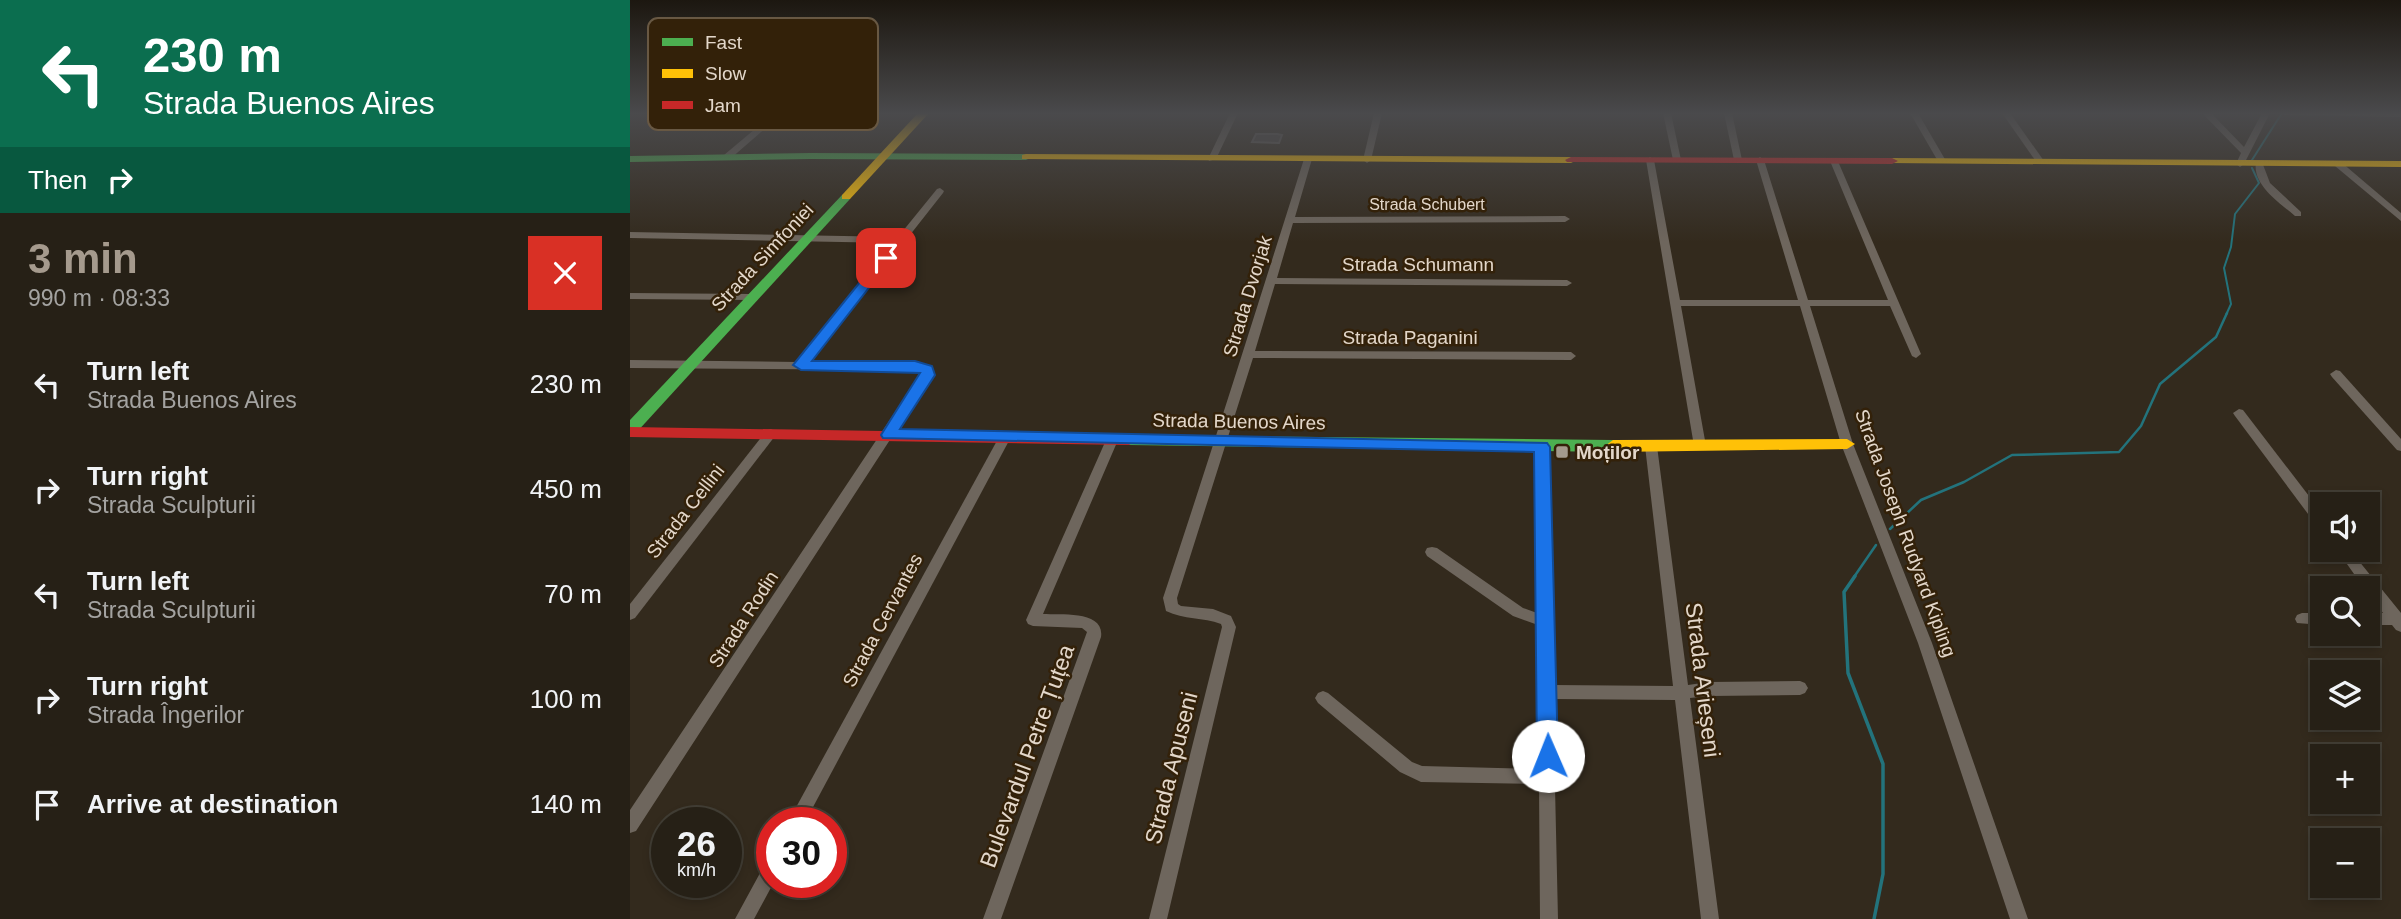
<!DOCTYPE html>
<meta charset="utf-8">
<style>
:root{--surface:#262016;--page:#2e281f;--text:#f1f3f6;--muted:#a4a3a1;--line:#423e35;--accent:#a59a8d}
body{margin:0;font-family:Helvetica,sans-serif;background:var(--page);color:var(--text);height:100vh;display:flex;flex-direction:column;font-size:26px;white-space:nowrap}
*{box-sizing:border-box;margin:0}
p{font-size:23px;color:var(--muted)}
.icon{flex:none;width:38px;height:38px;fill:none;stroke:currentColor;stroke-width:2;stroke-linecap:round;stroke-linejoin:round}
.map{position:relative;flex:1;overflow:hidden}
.side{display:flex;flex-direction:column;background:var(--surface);width:630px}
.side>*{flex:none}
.banner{background:#0b6e4f;color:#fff;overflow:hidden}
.controls{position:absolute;left:1680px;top:492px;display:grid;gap:14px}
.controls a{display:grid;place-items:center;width:70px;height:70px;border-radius:0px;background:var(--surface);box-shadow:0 4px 10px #0003,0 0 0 2px var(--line);font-size:35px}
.speed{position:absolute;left:21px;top:807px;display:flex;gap:14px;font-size:35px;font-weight:700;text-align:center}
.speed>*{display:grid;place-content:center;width:91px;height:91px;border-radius:50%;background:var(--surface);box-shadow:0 4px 10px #0003,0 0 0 2px var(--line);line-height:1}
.speed small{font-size:18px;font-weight:400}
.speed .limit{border:10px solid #d22;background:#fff;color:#111}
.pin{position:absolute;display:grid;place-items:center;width:60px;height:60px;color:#fff;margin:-30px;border-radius:14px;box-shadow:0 4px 10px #0006}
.me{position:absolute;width:77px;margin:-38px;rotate:359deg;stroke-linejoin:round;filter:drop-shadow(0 0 5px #0008)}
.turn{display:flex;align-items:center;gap:24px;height:147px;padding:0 28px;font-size:32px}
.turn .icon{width:91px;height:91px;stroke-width:2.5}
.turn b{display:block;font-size:49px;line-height:60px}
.then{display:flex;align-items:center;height:66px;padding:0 28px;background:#0003;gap:14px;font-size:26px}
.round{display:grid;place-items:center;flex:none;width:74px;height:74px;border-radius:0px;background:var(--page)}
.summary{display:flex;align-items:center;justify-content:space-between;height:119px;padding:0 28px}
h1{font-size:42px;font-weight:700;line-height:52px;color:var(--accent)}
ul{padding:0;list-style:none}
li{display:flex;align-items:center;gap:21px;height:105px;padding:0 28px}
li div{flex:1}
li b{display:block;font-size:26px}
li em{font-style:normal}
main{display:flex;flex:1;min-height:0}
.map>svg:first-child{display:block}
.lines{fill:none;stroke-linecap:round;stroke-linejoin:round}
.stream-far2{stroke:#23737c;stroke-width:2}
.stream-far1{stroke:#23737c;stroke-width:2.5}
.stream{stroke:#23737c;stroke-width:3.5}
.building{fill:#4a4543;stroke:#625d5c;stroke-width:2}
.street{fill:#6e665d;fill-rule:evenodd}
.fast{fill:#4caf50;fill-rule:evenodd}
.slow{fill:#ffc107;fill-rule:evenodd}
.jam{fill:#c62828;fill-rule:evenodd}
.route{fill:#1a73e8;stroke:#114b97;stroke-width:2}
.poi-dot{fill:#a59a8d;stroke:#332109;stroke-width:2.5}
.labels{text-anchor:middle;stroke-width:5;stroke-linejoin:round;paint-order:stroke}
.far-street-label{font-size:16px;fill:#e3d7ca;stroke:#332109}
.street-label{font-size:19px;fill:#e3d7ca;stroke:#332109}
.poi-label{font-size:19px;font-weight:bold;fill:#e3d7ca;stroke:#332109;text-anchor:start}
.near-street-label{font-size:23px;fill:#e3d7ca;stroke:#332109}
.key{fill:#332109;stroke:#685843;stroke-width:2}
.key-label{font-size:19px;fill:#e3d7ca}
</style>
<main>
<section class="side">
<div class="banner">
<div class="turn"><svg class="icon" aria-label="left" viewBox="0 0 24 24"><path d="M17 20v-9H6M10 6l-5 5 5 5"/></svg><div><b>230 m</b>Strada Buenos Aires</div></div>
<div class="then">Then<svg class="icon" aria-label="right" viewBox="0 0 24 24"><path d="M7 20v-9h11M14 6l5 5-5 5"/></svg></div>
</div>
<div class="summary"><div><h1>3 min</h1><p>990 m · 08:33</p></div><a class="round" style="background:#d93025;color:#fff"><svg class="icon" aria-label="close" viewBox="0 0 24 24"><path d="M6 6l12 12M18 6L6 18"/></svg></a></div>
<ul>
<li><svg class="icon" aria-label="left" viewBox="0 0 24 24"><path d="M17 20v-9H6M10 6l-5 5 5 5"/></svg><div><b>Turn left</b><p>Strada Buenos Aires</p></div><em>230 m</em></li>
<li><svg class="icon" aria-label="right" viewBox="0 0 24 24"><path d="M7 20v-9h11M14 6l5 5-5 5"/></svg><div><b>Turn right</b><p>Strada Sculpturii</p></div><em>450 m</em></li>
<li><svg class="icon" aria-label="left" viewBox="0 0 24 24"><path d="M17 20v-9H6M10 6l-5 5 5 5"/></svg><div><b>Turn left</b><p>Strada Sculpturii</p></div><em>70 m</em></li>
<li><svg class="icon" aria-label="right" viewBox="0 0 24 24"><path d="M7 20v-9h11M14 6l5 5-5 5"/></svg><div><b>Turn right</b><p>Strada Îngerilor</p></div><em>100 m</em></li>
<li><svg class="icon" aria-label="arrive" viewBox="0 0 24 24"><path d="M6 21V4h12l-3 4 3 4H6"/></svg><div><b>Arrive at destination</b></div><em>140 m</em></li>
</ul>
</section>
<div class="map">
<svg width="1771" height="919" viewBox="0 0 1771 919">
<rect width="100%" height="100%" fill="#332a1d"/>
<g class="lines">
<g class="stream-far2">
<path d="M1622 160 1652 113"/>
<path d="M1596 315 1601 304 1594 268 1601 247 1605 214 1629 183 1622 168"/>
</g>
<g class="stream-far1">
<path d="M1260 529 1291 500 1334 482 1382 455 1489 452 1511 426 1530 384 1586 337 1597 313"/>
<path d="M1224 577 1246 545"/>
</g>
<path class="stream" d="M1225 576 1214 592 1218 673 1253 764V874L1244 919"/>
</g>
<path class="building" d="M626 134H647L652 135 649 143 622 142Z"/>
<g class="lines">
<g class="street">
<path d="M144 113H153L100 159H94V155Z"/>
<path d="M600 113H608L586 159 579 161 578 159Z"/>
<path d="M744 113H752L741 160 737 163 733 160Z"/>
<path d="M1033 113H1041L1051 160 1050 162 1043 160Z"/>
<path d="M1094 113H1102L1112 160 1111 162 1104 160Z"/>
<path d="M1280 113H1288L1316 161 1315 163H1309Z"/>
<path d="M1372 113H1380L1414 161 1413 163H1407Z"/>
<path d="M1572 113H1581L1614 147 1632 113H1640L1614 164 1610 167 1606 164 1611 153Z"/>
<path d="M1650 113H1771V117L1654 115Z"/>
<path d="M678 156 682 159 665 217 935 216 940 219 935 222 663 223 647 278 937 280 942 283 937 286 645 284 625 351 941 352 946 356 941 360 623 358 547 598 548 604 551 606 583 609 601 616 606 627 537 919H519L592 627 591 624C573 617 554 620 536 611L533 598C582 451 628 304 674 159Z"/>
<path d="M1130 157 1134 160 1178 300H1258L1200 161 1207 159 1291 354 1286 358 1282 356 1260 306H1180L1223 444 1302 643 1398 919H1380L1288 643 1211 444 1170 306H1051L1076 446 1070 450 1064 446 1016 160 1020 157 1024 160 1050 300H1168L1126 160Z"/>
<path d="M1626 162H1632L1640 183 1671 212V216H1665C1650 203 1622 185 1626 162Z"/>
<path d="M1705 162H1711L1771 213V221L1705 166Z"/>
<path d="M310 188 314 191 313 193 180 362H284L302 369 304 372 6 831 0 833V810L291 373 283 370 0 368V360L168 362 264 243 0 238V232L268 237 307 189Z"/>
<path d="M0 293 122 294 127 297 122 300 0 299Z"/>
<path d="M1706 370 1710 371 1771 439V451L1767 450 1702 377 1700 374Z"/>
<path d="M1609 409 1613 410 1692 513V527L1687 526 1605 416 1603 413Z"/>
<path d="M141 429 147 433 145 436 5 618 0 620V604L137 430Z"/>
<path d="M375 433 381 437 175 822H158L369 437Z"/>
<path d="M482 436 488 440 413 614C430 615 475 610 471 637L371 919H353L457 632 452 628 403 626 398 624 396 620 476 440Z"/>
<path d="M1021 442 1027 446 1058 685 1079 682 1170 681 1175 683 1178 688 1175 693 1170 695 1079 696 1060 698 1089 919H1071L1045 700 923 699 928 919H910L909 784 791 782 770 772 688 703 685 698 688 693 693 691 698 693 782 762 792 766 909 769 908 625 883 616 797 556 795 552 797 548 802 547 807 548 893 608 907 613 906 447 912 443 918 447 923 685 1043 686 1015 446Z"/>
<path d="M1707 550H1720L1771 613V632L1766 630 1762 625H1738V613H1753L1738 593V588H1734Z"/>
<path d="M1672 613H1692V625L1667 623 1665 619 1667 615Z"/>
<path d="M142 859V882H144L124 919H105L136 862Z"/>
</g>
<g class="fast">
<path d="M180 153 396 154 402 157 396 160 180 159 0 162V156Z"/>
<path d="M216 194 220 195V199L5 434 0 435V420L212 195Z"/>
<path d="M499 435 983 440 991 446 983 452 499 445 491 440Z"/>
</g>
<g class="slow">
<path d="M288 113H299L220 199H212V195Z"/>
<path d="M396 154 941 157 947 160 941 163 392 159V155Z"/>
<path d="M1262 158 1771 161V167L1258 163V159Z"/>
<path d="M1217 439 1225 444 1217 449 983 452 975 446 983 440Z"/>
</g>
<g class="jam">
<path d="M941 157 1262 158 1268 161 1262 164 937 162 935 160Z"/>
<path d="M0 427 499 435 507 440 499 445 0 437Z"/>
</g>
</g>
<linearGradient id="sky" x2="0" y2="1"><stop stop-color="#1c1710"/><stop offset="0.47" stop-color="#4a4a4c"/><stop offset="1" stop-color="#4a4a4c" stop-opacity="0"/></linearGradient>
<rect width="1771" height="242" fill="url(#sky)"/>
<path class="route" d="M256 255 262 258 182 361H285L302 366 305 375 270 429 917 443 920 447 928 756 925 763 918 765 910 763 907 756 904 452 253 438 251 435 290 373 171 370 163 365 251 256Z"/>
<rect class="poi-dot" x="925" y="445" width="14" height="14" rx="3.5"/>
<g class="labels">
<g class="far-street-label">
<text x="797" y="210">Strada Schubert</text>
</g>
<g class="street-label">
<text transform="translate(132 257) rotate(-47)" y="7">Strada Simfoniei</text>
<text x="788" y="271">Strada Schumann</text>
<text transform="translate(617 296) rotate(-73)" y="7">Strada Dvorjak</text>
<text x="780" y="344">Strada Paganini</text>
<text transform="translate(609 421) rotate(1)" y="7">Strada Buenos Aires</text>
<text transform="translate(55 511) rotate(-52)" y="7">Strada Cellini</text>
<text transform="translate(1276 533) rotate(70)" y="7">Strada Joseph Rudyard Kipling</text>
<text transform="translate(113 619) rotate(-57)" y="7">Strada Rodin</text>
<text transform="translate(252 620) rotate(-62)" y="7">Strada Cervantes</text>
</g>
<g class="poi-label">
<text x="946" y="459">Moților</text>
</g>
<g class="near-street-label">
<text transform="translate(1073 680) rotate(83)" y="8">Strada Arieșeni</text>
<text transform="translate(397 756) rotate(-70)" y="8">Bulevardul Petre Țuțea</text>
<text transform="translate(541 768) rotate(-76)" y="8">Strada Apuseni</text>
</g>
</g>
<rect x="18" y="18" width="230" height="112" rx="10" class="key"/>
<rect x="32" y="38" width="31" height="8" fill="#4caf50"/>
<rect x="32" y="69" width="31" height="9" fill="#ffc107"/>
<rect x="32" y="101" width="31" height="8" fill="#c62828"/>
<g class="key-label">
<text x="75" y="49">Fast</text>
<text x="75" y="80">Slow</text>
<text x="75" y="112">Jam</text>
</g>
</svg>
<div class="controls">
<a><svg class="icon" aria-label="sound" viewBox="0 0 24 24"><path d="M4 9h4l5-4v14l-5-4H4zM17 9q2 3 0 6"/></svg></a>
<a><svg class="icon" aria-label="search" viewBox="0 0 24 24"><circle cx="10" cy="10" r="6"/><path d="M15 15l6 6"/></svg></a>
<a><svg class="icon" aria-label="layers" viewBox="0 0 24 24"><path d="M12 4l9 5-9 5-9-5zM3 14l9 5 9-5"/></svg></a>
<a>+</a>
<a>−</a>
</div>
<div class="speed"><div>26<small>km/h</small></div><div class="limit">30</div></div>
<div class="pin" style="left:256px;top:258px;background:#d93025"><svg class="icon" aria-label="arrive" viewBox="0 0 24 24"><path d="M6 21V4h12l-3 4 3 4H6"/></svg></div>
<svg class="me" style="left:918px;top:756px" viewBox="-20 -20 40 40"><circle r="19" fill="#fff"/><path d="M0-13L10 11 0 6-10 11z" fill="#1a73e8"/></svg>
</div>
</main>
